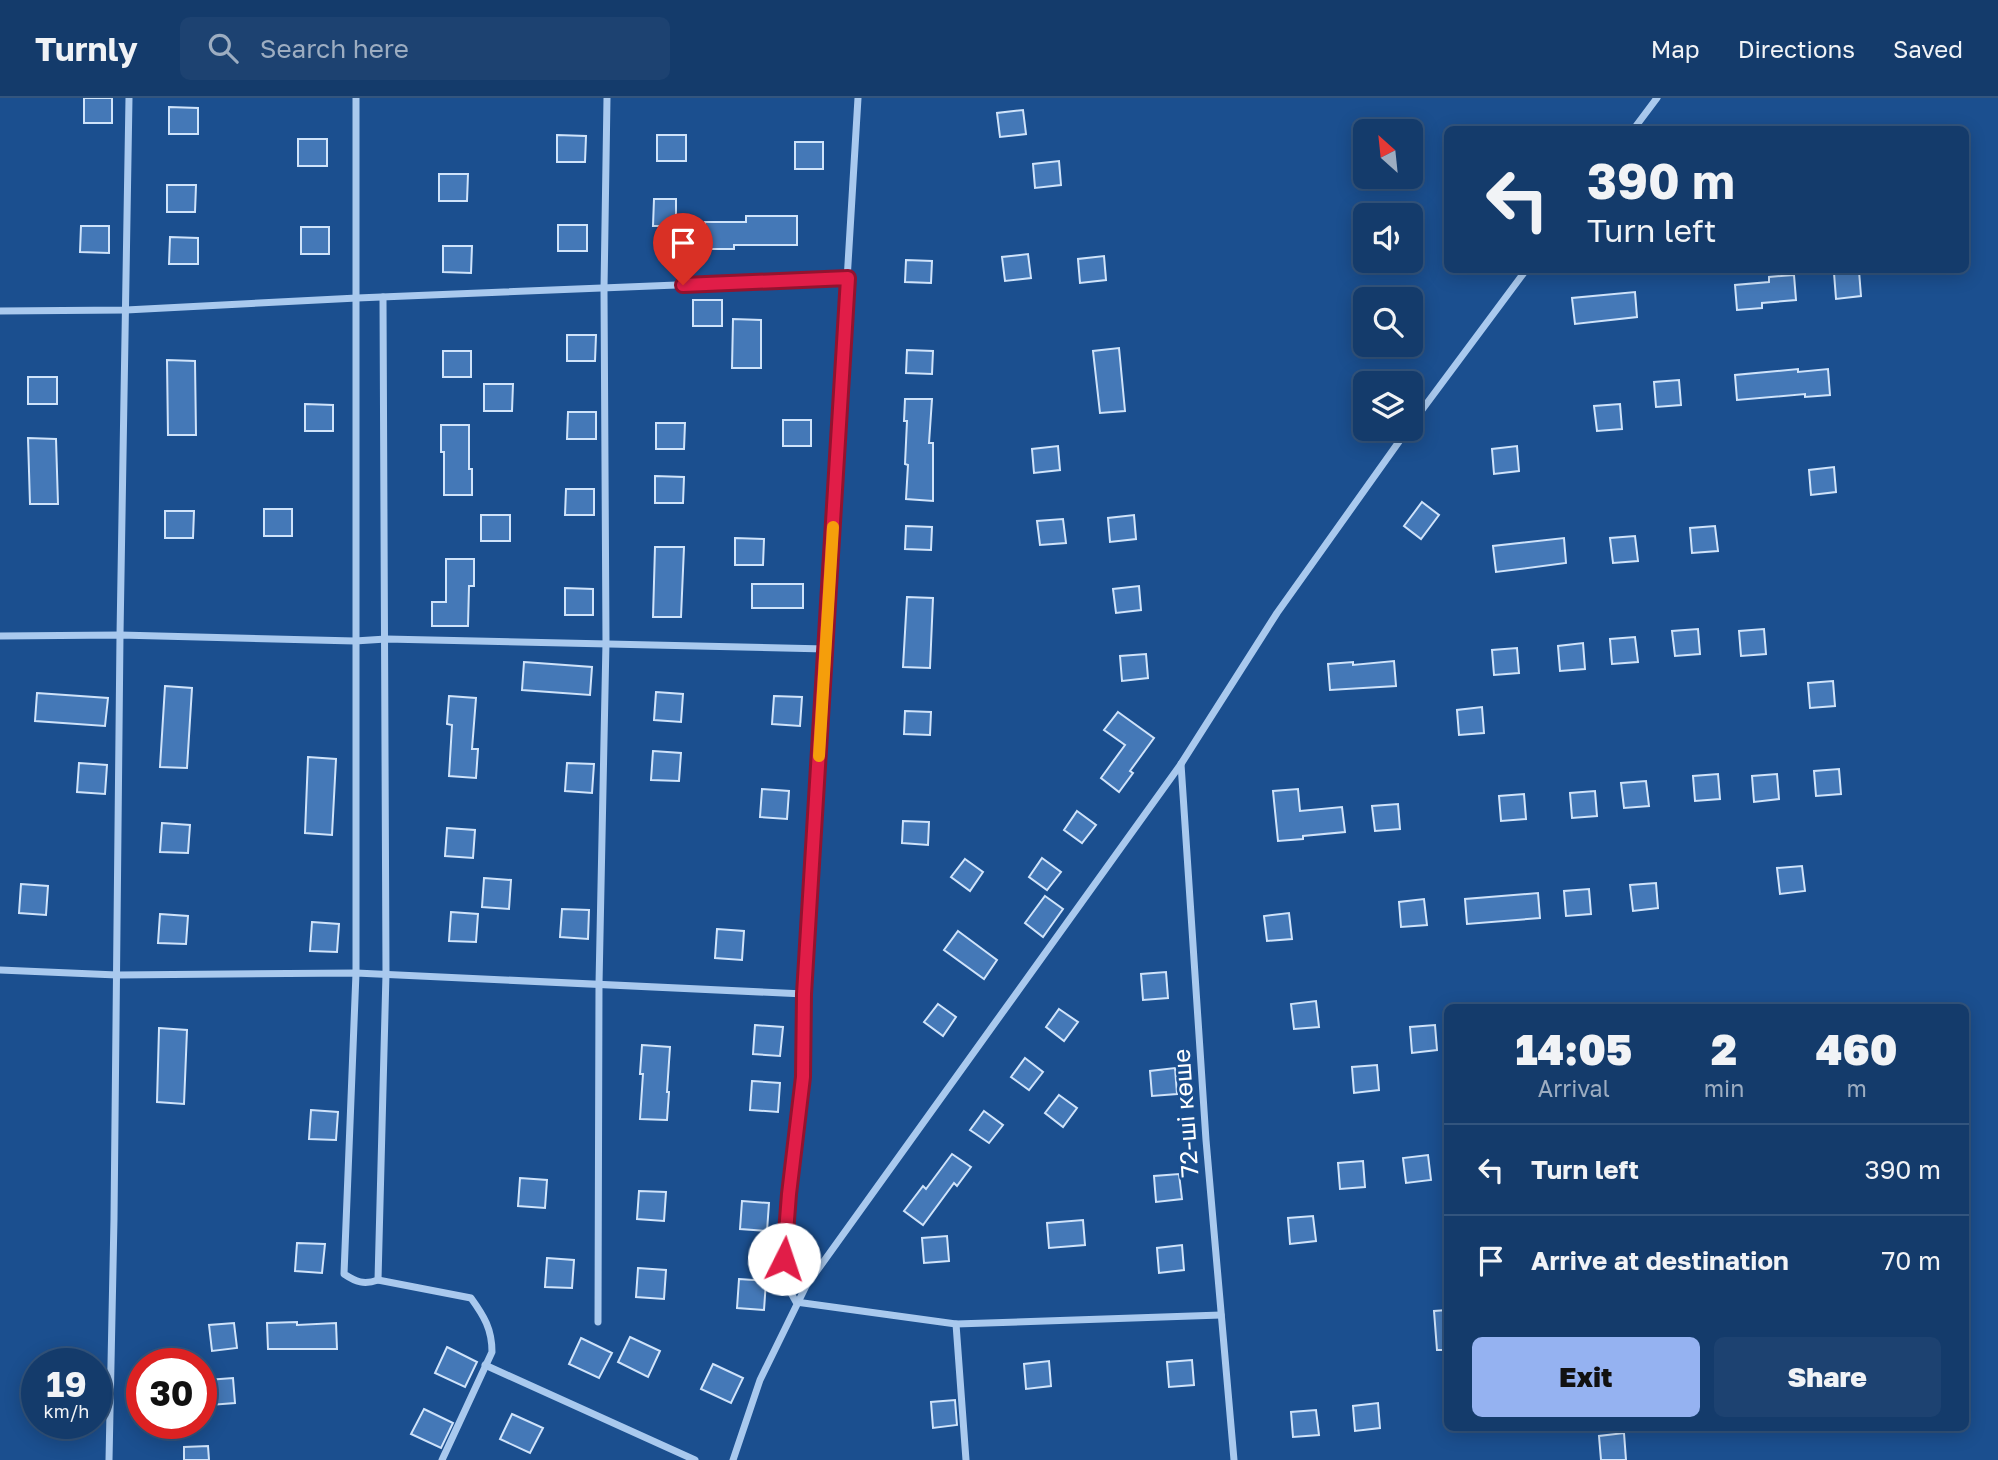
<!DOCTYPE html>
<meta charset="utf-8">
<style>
:root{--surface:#143b6b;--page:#1d4271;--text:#f1f3f6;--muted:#9dadc1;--line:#33557e;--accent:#95b2f1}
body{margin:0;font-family:"Golos Text",sans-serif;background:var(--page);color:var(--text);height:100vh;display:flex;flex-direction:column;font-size:26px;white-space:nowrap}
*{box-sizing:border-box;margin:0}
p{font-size:23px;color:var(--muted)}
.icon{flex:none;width:38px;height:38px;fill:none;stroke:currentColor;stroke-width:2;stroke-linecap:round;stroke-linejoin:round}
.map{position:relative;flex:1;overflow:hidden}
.panel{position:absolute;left:1444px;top:906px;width:525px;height:427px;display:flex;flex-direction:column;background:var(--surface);border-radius:10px;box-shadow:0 4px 18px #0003,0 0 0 2px var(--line)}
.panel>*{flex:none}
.guide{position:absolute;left:1444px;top:28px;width:525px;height:147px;border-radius:10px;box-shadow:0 4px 18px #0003,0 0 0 2px var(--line);background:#143b6b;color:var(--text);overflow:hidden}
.needle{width:46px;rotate:333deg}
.controls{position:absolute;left:1353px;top:21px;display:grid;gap:14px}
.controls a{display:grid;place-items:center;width:70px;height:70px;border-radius:10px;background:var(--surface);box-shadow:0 4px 18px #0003,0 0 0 2px var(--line);font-size:35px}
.speed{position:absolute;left:21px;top:1250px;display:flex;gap:14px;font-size:35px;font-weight:700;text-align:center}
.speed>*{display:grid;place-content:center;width:91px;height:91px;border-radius:50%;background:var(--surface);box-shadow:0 4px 18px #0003,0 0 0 2px var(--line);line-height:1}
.speed small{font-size:18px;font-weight:400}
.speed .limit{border:10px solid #d22;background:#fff;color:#111}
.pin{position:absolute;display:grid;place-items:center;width:60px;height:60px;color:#fff;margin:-72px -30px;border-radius:50% 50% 50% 0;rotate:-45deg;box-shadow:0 0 7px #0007}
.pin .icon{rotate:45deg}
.me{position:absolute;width:77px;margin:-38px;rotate:4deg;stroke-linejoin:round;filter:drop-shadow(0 0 5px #0008)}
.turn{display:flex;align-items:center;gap:24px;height:147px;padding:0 28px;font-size:32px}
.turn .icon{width:91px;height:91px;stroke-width:2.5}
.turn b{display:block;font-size:49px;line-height:60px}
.eta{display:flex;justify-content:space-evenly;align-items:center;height:119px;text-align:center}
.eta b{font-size:42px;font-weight:800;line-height:49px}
.cta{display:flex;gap:14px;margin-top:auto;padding:14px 28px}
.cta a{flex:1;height:80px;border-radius:10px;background:var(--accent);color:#111;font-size:28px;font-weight:800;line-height:80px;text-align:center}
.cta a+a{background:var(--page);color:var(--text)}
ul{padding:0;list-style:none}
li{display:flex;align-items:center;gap:21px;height:91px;padding:0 28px;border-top:2px solid var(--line)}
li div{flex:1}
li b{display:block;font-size:26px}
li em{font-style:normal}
header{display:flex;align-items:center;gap:42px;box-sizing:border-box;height:98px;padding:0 35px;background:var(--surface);border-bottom:2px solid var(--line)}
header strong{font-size:33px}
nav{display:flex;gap:38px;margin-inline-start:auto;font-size:24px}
.search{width:490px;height:63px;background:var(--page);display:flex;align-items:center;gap:18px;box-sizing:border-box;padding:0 24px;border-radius:10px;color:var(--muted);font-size:26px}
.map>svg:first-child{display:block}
.building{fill:#4478b7;stroke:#cfe3fa;stroke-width:2}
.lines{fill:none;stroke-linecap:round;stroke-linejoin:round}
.street{stroke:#a9c9ee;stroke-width:7}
.route-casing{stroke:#92132f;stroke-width:18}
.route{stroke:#e11d48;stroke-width:12}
.slow{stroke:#f59e0b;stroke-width:12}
.labels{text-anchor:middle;stroke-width:5;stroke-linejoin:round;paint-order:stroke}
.street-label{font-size:24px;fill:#fff;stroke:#1b4f8f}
</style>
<header>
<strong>Turnly</strong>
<div class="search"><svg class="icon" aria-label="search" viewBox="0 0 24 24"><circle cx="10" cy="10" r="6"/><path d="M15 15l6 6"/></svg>Search here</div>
<nav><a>Map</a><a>Directions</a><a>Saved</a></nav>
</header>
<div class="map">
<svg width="1998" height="1362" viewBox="0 0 1998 1362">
<rect width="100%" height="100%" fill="#1b4f8f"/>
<g class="building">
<rect x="84" y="0" width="28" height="25"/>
<path d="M169 9 198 10V36H169Z"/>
<path d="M1023 12 1026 36 1000 39 997 15Z"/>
<path d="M557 37 586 38 585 64H557Z"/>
<rect x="657" y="37" width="29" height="26"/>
<rect x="298" y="41" width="29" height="27"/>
<rect x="795" y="44" width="28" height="27"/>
<path d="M1059 63 1061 87 1035 90 1033 66Z"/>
<path d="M439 76H468L467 103H439Z"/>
<path d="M167 87H196L195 114H167Z"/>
<path d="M654 101H676V128H653Z"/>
<path d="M746 118H797V147H734V151H705V124H746Z"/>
<rect x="558" y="127" width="29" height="26"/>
<path d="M81 128H109V155L80 154Z"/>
<rect x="301" y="129" width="28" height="27"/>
<path d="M170 139 198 140V166H169Z"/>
<path d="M443 148H472L471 175 443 174Z"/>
<path d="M1028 156 1031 180 1005 183 1002 159Z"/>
<path d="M1104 158 1106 182 1080 185 1078 161Z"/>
<path d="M906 162 932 163 931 185 905 184Z"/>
<path d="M1859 173 1861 198 1836 201 1834 175Z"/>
<path d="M1794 177 1796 202 1762 205V210L1737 212 1735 187 1769 184V179Z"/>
<path d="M1635 194 1637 219 1575 226 1572 200Z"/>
<rect x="693" y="202" width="29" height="26"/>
<path d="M733 221 761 222V270H732Z"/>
<path d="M567 237H596L595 263H567Z"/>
<path d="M1119 250 1125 313 1100 315 1093 253Z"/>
<path d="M907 252 933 253 932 276 906 275Z"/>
<rect x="443" y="253" width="28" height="26"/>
<path d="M167 262 195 263 196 337H168Z"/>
<path d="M1798 271V274L1828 271 1830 297 1805 299V296L1737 302 1735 277Z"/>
<rect x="28" y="279" width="29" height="27"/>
<path d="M1679 282 1681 307 1656 309 1654 284Z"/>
<path d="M484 286H513L512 313H484Z"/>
<path d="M905 301H932L929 345H933V403L906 401 908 367 905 366 907 323H904Z"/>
<path d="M305 306 333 307V333H305Z"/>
<path d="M1620 306 1622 331 1597 333 1594 308Z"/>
<path d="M568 314H596V341H567Z"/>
<rect x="783" y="322" width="28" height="26"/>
<path d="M656 325H685L684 351H656Z"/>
<path d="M441 327H469V371H472V397H444V354H441Z"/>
<path d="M28 340 56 341 58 406H30Z"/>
<path d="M1058 348 1060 372 1034 375 1032 351Z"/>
<path d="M1517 348 1519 373 1494 376 1492 351Z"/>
<path d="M1834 369 1836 394 1811 397 1809 372Z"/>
<path d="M655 378 684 379 683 405H655Z"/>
<path d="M566 391H594V417H565Z"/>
<path d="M1422 404 1439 417 1421 441 1404 428Z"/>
<rect x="264" y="411" width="28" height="27"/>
<path d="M165 413H194L193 440H165Z"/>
<rect x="481" y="417" width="29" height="26"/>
<path d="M1134 417 1136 441 1110 444 1108 420Z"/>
<path d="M1063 421 1066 445 1040 447 1037 423Z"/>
<path d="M906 428 932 429 931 452 905 451Z"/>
<path d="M1715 428 1718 453 1692 455 1690 430Z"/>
<path d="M1635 438 1638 463 1613 465 1610 440Z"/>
<path d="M735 440 764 441 763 467H735Z"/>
<path d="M1564 440 1566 465 1496 474 1493 448Z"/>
<path d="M655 449H684L681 519H653Z"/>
<path d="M446 461H474V488H469L468 528H432V504H446Z"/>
<rect x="752" y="486" width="51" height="24"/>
<path d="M1139 488 1141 512 1116 515 1113 491Z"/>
<path d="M565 490 593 491V517H565Z"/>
<path d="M907 499 933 500 930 570 903 569Z"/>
<path d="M1698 531 1700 556 1675 558 1672 533Z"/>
<path d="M1764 531 1766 556 1741 558 1739 533Z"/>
<path d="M1635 539 1638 564 1612 566 1610 541Z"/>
<path d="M1583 545 1585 571 1560 573 1558 548Z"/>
<path d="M1517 550 1519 575 1494 577 1492 552Z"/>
<path d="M1146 556 1148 580 1122 583 1120 558Z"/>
<path d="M1394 563 1396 588 1330 592 1328 566 1353 564V567Z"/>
<path d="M524 564 592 569 590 597 522 592Z"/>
<path d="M1833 583 1835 608 1810 610 1808 585Z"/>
<path d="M165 588 192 590 187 670 160 669Z"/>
<path d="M656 594 683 596 681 624 654 622Z"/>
<path d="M37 595 108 600 105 628 35 623Z"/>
<path d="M449 598 476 600 472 651H478L476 680 449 678 452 627 447 626Z"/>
<path d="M774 598 802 599 800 628 772 626Z"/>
<path d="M1482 609 1484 635 1459 637 1457 612Z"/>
<path d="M905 613 931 614 930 637 904 636Z"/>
<path d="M1118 614 1154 640 1130 673 1133 675 1119 694 1101 680 1125 647 1104 632Z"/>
<path d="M653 653 681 655 679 683 651 682Z"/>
<path d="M308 659 336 661 332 737 305 735Z"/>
<path d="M79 665 107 667 105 696 77 694Z"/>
<path d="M567 665 594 666 592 695 565 693Z"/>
<path d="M1839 671 1841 696 1816 698 1814 673Z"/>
<path d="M1718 676 1720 701 1695 703 1693 678Z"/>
<path d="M1777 676 1779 701 1754 704 1752 678Z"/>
<path d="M1646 683 1649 708 1624 710 1621 685Z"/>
<path d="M762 691 789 693 787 721 760 719Z"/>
<path d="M1298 691 1300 713 1342 709 1345 734 1303 738V741L1278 743 1273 693Z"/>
<path d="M1595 693 1597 718 1572 720 1570 695Z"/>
<path d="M1524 696 1526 721 1501 723 1499 698Z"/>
<path d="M1398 706 1400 731 1375 733 1372 708Z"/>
<path d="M1077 713 1096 727 1082 745 1064 732Z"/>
<path d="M903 723 929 724 928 747 902 745Z"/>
<path d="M162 725 190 727 188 755 160 754Z"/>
<path d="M447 730 475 732 473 760 445 758Z"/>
<path d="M1042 760 1061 774 1047 792 1029 779Z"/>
<path d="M965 761 983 774 970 793 951 779Z"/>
<path d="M1802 768 1805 793 1780 796 1777 770Z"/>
<path d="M484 780 511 782 509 811 482 809Z"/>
<path d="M1656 785 1658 810 1633 813 1630 787Z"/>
<path d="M21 786 48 788 46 817 19 815Z"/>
<path d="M1589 791 1591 816 1566 818 1564 793Z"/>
<path d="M1538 795 1540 820 1467 826 1465 801Z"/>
<path d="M1045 798 1063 811 1043 839 1025 825Z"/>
<path d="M1424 801 1427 827 1401 829 1399 804Z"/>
<path d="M562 811 589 812 588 841 560 839Z"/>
<path d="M451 814 478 816 476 844 449 843Z"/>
<path d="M1289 815 1292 841 1267 843 1264 818Z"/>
<path d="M160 816 188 818 186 846 158 845Z"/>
<path d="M312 824 339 826 337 854 310 853Z"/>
<path d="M717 831 744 833 742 862 715 860Z"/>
<path d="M958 833 997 862 984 881 944 852Z"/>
<path d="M1166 874 1168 900 1143 902 1141 876Z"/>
<path d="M1316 903 1319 929 1294 931 1291 906Z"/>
<path d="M938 906 956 919 943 938 924 924Z"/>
<path d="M1059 911 1078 924 1064 943 1046 929Z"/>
<path d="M755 927 783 929 780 958 753 956Z"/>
<path d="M1435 927 1437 952 1412 955 1410 929Z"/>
<path d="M159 930 187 932 184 1006 157 1004Z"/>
<path d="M642 947 670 949 667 994H669L667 1022 640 1021 643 976H640Z"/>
<path d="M1025 960 1043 974 1029 992 1011 979Z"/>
<path d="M1377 967 1379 992 1354 995 1352 969Z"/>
<path d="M1175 970 1177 996 1152 998 1150 973Z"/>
<path d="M752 983 780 985 778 1014 750 1012Z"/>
<path d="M1059 997 1077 1010 1063 1029 1045 1015Z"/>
<path d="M311 1012 338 1014 336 1042 309 1041Z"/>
<path d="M984 1013 1003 1027 989 1045 970 1032Z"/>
<path d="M952 1056 971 1069 957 1088 954 1085 923 1127 904 1113 923 1088 926 1091Z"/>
<path d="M1428 1057 1431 1082 1406 1085 1403 1060Z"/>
<path d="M1363 1063 1365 1089 1340 1091 1338 1065Z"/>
<path d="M1179 1076 1182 1101 1156 1104 1154 1078Z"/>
<path d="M520 1080 547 1082 545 1110 518 1108Z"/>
<path d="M639 1093 666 1094 664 1123 637 1121Z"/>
<path d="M742 1103 769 1105 767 1133 740 1131Z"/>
<path d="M1313 1118 1316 1143 1290 1146 1288 1120Z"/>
<path d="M1083 1122 1085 1147 1049 1150 1047 1125Z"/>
<path d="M947 1138 949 1163 924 1165 922 1140Z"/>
<path d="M297 1145 325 1146 322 1175 295 1173Z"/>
<path d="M1182 1147 1184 1172 1159 1175 1157 1150Z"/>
<path d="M547 1160 574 1162 572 1190 545 1189Z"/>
<path d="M638 1170 666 1172 664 1201 636 1199Z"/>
<path d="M739 1181 766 1183 764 1212 737 1210Z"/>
<path d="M1447 1212V1252H1437L1434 1213Z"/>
<path d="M297 1224V1227L336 1225 337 1251H268L267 1225Z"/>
<path d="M234 1225 237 1250 212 1253 209 1227Z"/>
<path d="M630 1239 660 1253 648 1279 618 1264Z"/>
<path d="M581 1240 612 1255 599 1280 569 1266Z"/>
<path d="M447 1249 477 1264 465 1289 435 1275Z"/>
<path d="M1192 1262 1194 1287 1169 1289 1167 1264Z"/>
<path d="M1049 1263 1051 1288 1026 1291 1024 1266Z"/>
<path d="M713 1266 743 1280 731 1305 701 1291Z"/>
<path d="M233 1280 235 1305 210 1307 207 1282Z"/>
<path d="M955 1302 957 1327 933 1330 931 1304Z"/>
<path d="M1378 1305 1380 1330 1355 1333 1353 1308Z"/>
<path d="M424 1311 453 1325 441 1350 411 1336Z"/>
<path d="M1316 1312 1319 1337 1293 1339 1291 1314Z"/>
<path d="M512 1316 543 1330 530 1355 500 1341Z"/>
<path d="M1624 1335 1626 1362H1601L1599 1338Z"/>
<path d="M208 1348 209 1362H184V1349Z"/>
</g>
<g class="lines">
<g class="street">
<path d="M356 0V875L344 1176C356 1184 364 1187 378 1182L471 1200C484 1218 492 1231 492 1254L442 1362"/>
<path d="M858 0 804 896 803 979 789 1096 784 1161C783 1177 788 1191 796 1204L956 1226 1221 1217"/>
<path d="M1633 32 1657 0"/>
<path d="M0 213 126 212 357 200 848 180"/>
<path d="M1410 328 1526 172"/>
<path d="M0 538 120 537 355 543 386 541 826 551"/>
<path d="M1181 666 1206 1042 1234 1362"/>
<path d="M0 872 117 877 356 875 804 896"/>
<path d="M378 1182 386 876 383 199"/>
<path d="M598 1224 599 886 606 544 604 191 607 0"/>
<path d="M956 1226 966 1362"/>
<path d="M485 1267 695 1362"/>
<path d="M109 1362 114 1121 120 537 129 0"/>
<path d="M733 1362 760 1282 806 1188 1181 666 1277 515 1408 331"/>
</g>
</g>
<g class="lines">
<defs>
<path id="route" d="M683 187 848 180 804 896 803 979 789 1096 784 1161"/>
</defs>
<use href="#route" class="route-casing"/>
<use href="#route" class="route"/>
<path class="slow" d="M819 658 833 429"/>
</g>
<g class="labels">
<g class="street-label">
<text transform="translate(1186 1015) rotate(-94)" y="8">72-ші көше</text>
</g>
</g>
</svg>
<div class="controls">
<a><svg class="needle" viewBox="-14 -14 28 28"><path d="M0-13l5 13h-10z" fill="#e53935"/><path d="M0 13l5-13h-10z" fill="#9dadc1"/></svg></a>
<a><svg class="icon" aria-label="sound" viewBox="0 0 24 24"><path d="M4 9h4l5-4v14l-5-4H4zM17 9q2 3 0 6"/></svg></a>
<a><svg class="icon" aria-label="search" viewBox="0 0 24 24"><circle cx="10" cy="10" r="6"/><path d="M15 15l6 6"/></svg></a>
<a><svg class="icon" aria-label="layers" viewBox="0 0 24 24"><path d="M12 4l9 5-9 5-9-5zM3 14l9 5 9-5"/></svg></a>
</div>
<div class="speed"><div>19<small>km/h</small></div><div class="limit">30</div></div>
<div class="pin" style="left:683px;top:187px;background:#d93025"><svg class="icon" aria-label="arrive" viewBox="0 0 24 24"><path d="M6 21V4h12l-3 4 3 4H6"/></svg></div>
<svg class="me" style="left:784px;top:1161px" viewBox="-20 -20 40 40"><circle r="19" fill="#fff"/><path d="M0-13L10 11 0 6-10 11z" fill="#e11d48"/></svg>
<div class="guide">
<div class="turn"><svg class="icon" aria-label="left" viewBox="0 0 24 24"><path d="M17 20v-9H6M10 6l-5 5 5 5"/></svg><div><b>390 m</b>Turn left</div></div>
</div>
<section class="panel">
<div class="eta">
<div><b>14:05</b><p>Arrival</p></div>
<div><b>2</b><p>min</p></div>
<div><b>460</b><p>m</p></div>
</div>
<ul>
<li><svg class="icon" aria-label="left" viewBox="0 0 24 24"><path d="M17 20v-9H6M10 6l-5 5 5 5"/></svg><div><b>Turn left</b></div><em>390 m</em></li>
<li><svg class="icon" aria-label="arrive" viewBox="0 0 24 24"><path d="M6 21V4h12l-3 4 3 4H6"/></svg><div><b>Arrive at destination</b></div><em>70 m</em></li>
</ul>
<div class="cta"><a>Exit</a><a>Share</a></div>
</section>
</div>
